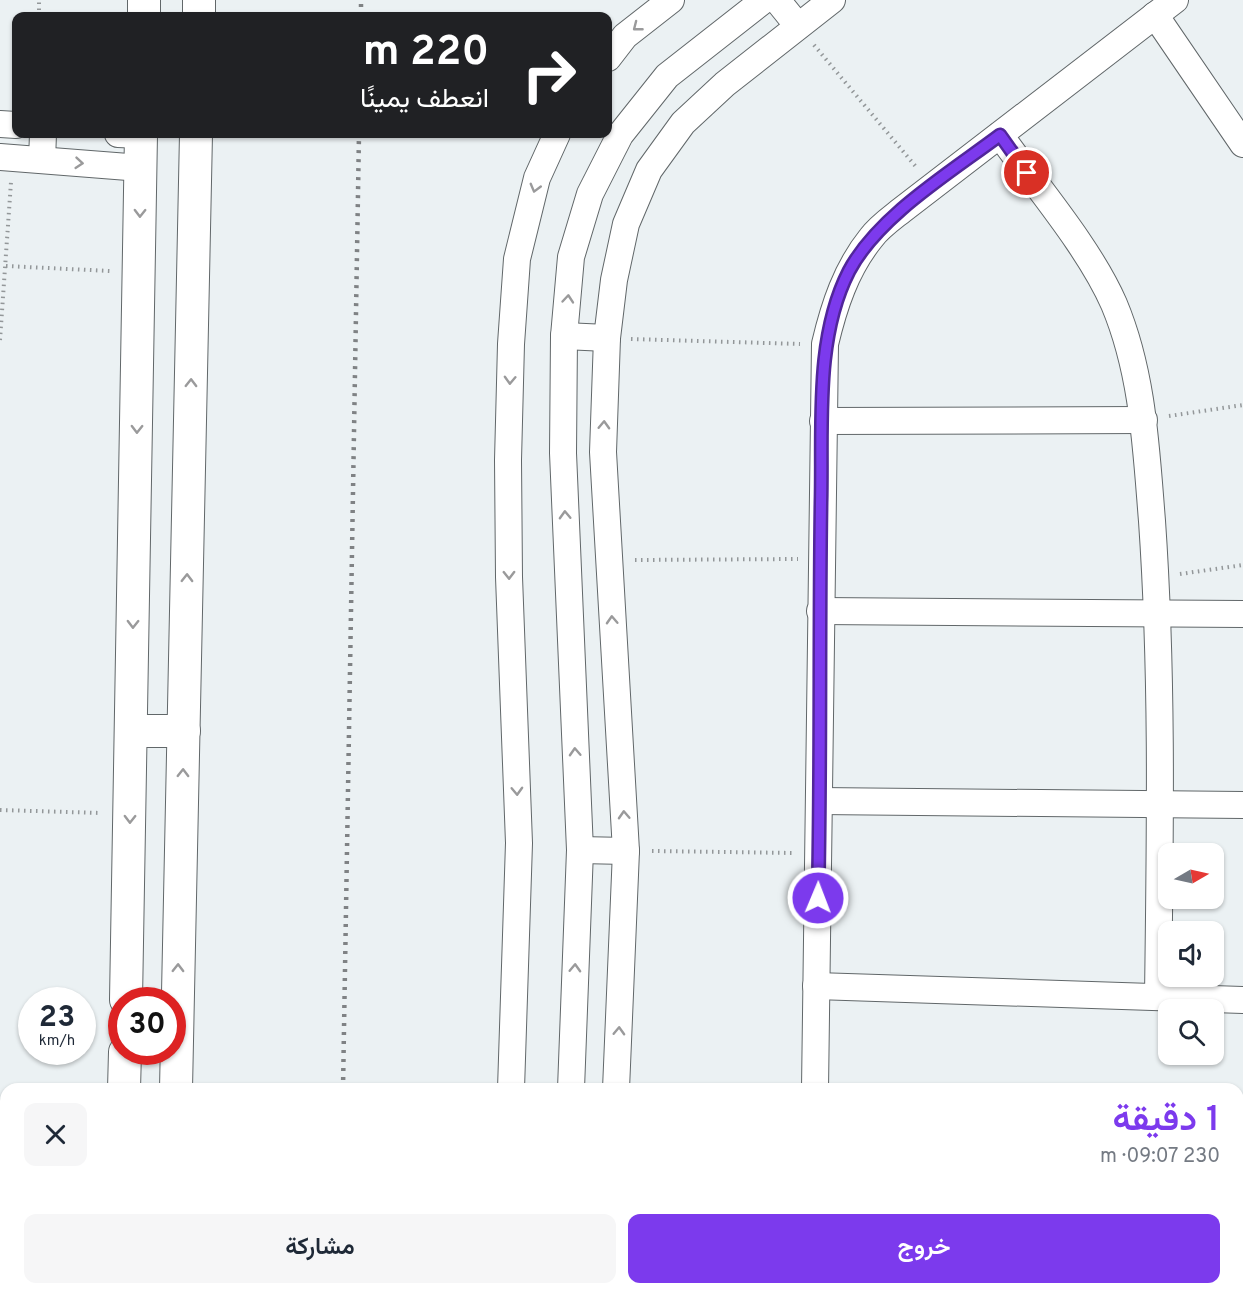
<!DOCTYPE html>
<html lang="ar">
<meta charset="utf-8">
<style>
:root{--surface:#fff;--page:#f6f6f7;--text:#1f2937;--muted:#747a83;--accent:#7c3aed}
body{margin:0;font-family:Overpass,Vazirmatn,sans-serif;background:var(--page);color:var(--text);direction:rtl;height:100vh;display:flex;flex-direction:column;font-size:22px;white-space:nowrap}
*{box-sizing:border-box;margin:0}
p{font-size:20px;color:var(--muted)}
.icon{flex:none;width:33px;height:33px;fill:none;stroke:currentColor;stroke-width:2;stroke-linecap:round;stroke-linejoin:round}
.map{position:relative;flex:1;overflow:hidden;direction:ltr}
.side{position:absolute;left:0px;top:1083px;width:1244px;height:212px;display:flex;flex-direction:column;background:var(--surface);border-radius:18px 18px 0 0;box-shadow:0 2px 4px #0004;direction:rtl}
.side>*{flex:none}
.banner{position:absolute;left:12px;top:12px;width:600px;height:126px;border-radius:12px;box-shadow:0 2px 4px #0004;direction:rtl;background:#202124;color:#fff;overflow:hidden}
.needle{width:39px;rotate:81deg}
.tools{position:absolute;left:1158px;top:843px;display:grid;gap:12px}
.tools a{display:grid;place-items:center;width:66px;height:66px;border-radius:12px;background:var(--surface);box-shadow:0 2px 4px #0004;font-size:30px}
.speed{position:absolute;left:18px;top:987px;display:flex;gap:12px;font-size:30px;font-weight:700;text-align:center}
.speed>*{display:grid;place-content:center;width:78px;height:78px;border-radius:50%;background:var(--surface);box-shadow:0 2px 4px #0004;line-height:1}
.speed small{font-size:15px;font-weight:400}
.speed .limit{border:9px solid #d22;background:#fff;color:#111}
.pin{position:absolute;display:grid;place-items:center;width:51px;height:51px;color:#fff;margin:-26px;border:3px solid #fff;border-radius:50%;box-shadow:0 2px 6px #0007}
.me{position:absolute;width:66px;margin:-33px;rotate:1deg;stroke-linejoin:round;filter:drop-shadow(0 0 4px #0008)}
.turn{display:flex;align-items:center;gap:21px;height:126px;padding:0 24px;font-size:27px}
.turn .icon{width:78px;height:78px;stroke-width:2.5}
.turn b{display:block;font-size:42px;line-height:51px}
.round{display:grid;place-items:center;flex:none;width:63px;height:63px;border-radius:12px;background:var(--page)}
.head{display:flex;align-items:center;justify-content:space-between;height:102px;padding:0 24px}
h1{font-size:36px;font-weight:600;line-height:45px;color:var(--accent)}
.button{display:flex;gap:12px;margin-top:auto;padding:12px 24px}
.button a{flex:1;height:69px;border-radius:12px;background:var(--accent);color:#fff;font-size:24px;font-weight:600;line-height:69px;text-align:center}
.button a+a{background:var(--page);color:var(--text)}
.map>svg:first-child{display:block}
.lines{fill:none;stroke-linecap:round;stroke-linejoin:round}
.minor-casing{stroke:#616769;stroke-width:28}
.tertiary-casing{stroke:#616769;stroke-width:34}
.path{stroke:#939799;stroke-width:4;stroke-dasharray:1.5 4.5;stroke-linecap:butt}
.minor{stroke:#fff;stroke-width:26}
.tertiary{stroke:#fff;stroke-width:32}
.rail{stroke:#7f8284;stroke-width:4.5;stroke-dasharray:3 6;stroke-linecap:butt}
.oneway{stroke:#9a9a9b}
.route-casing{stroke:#51269a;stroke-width:15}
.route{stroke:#7c3aed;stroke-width:10}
</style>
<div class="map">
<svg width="1243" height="1294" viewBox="0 0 1243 1294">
<rect width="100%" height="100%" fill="#ebf1f3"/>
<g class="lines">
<defs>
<g id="minor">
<path d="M777 0 798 26"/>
<path d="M1155 15 1243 144"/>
<path d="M608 58 625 36 671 0"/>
<path d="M0 124 16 125"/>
<path d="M118 134 141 135"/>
<path d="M1000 135C1036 186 1089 247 1114 304 1143 373 1146 447 1152 521 1163 680 1160 838 1158 997"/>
<path d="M0 157 141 168"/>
<path d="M42 160 43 134"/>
<path d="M564 336 607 338"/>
<path d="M823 421 1144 420"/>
<path d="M820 611 1243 614"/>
<path d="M819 801 1243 805"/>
<path d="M580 850 626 851"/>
<path d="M816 986 1243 1000"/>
<path d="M511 1089 519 843 509 577 508 460 511 344 517 259 537 178 557 134"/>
<path d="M571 1089 580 850 563 453 564 336 571 257 590 194 620 135 667 76 764 0"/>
<path d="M616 1089 626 851 603 452 607 338 614 280 626 224 649 170 683 123 725 84 832 0"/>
<path d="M815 1089 825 344C834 306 846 269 871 238 879 227 892 218 902 210L1175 0"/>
<path d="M1238 1277H1243"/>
<path d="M1003 1288V1294"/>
<path d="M505 1294V1288"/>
<path d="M563 1294V1288"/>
<path d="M581 1294 584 1288"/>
<path d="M809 1294V1288"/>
</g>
<g id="tertiary">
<path d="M144 16V0"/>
<path d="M199 16V0"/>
<path d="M131 731H184"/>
<path d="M126 1000 141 134"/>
<path d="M124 1089 125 1052"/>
<path d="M176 1089 196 134"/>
<path d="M119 1294V1288"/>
<path d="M171 1294V1288"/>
</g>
</defs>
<use href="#minor" class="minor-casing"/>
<use href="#tertiary" class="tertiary-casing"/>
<g class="path">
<path d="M39 16V0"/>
<path d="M814 45 917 168"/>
<path d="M6 266 110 271"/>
<path d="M631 339 800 344"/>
<path d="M0 340 11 182"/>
<path d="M1169 416 1243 405"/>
<path d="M635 560 798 559"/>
<path d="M1180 574 1243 565"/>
<path d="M0 810 101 813"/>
<path d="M652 851 794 853"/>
<path d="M1141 1288V1294"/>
</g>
<use href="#minor" class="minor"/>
<use href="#tertiary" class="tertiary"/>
<g class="rail">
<path d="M361 16V0"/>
<path d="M343 1089 359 134"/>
<path d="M339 1294V1288"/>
</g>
</g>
<defs><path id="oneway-chevron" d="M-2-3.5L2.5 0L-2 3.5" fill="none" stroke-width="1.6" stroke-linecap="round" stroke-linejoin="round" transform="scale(1.5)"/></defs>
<g class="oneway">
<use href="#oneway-chevron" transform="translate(637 27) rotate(142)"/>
<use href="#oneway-chevron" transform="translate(79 163) rotate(5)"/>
<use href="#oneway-chevron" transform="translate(535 188) rotate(105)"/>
<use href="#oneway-chevron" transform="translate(140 213) rotate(91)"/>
<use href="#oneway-chevron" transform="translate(568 299) rotate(-85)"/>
<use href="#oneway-chevron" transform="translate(510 380) rotate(92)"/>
<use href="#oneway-chevron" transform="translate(191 383) rotate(-89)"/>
<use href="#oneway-chevron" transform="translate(604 425) rotate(-88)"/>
<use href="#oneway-chevron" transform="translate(137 429) rotate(91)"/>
<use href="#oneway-chevron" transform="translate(565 515) rotate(-92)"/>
<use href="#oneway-chevron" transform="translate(509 575) rotate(89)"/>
<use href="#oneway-chevron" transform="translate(187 578) rotate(-89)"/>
<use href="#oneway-chevron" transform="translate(612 620) rotate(-93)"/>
<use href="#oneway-chevron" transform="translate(133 624) rotate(91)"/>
<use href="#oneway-chevron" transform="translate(575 752) rotate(-93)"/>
<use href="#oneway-chevron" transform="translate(183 773) rotate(-89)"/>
<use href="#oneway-chevron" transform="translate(517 791) rotate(88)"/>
<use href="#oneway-chevron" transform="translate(624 815) rotate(-93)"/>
<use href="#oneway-chevron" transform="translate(130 819) rotate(91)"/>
<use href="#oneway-chevron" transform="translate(178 968) rotate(-89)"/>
<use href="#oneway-chevron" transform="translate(575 968) rotate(-88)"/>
<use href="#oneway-chevron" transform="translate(619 1031) rotate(-88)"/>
</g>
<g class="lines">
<defs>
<path id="route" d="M818 898C821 766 819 634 821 503 823 427 814 339 849 271 878 216 951 172 1000 135L1027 173"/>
</defs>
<use href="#route" class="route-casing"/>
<use href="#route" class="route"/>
</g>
</svg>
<div class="tools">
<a><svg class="needle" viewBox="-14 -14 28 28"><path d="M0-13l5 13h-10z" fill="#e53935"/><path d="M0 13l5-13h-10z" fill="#747a83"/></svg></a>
<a><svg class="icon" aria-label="sound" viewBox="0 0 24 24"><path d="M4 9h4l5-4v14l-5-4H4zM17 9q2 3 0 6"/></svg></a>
<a><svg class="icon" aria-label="search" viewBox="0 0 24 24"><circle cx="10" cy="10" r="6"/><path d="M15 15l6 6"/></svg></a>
</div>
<div class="speed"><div>23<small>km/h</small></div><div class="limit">30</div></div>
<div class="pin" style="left:1027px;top:173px;background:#d93025"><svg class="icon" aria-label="arrive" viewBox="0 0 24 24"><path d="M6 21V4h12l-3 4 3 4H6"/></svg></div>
<svg class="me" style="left:818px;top:898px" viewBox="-20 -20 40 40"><circle r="17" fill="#7c3aed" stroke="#fff" stroke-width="3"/><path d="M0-11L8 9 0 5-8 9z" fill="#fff"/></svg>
<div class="banner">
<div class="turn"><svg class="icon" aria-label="right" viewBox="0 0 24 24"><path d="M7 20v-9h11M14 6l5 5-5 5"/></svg><div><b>220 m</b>انعطف يمينًا</div></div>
</div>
<section class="side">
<div class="head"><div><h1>1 دقيقة</h1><p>230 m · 09:07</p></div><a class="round"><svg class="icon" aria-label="close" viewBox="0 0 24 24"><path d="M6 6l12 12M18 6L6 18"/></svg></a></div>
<div class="button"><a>خروج</a><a>مشاركة</a></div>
</section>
</div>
